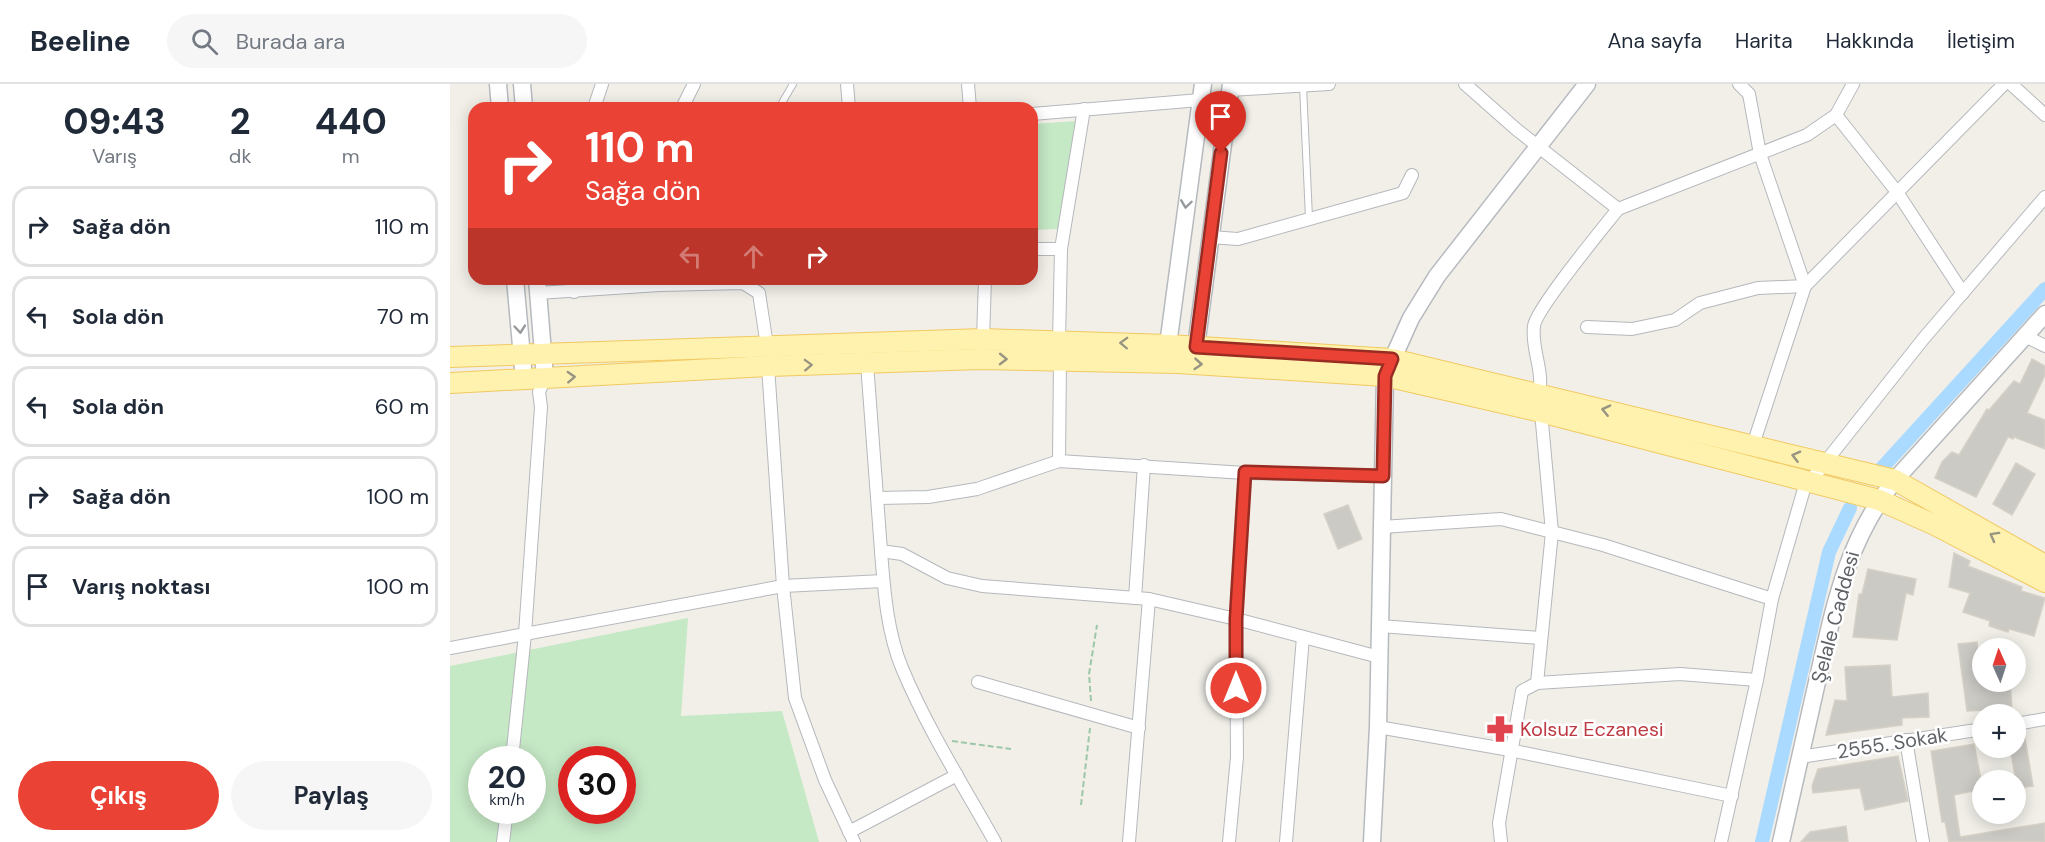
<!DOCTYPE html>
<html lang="tr">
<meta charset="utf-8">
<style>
:root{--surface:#fff;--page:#f6f6f7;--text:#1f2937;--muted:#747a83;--line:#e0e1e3;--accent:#ea4335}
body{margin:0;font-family:"DM Sans",sans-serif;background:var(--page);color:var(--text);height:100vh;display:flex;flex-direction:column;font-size:22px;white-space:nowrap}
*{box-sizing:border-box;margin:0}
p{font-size:20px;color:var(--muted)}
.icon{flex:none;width:33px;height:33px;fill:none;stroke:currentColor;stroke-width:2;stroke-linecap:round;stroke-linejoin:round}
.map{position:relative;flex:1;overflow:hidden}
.side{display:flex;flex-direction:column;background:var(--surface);width:450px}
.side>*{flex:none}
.banner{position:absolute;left:18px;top:18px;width:570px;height:183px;border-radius:18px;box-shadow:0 3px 15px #0003;background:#ea4335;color:#fff;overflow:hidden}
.needle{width:39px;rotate:357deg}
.fabs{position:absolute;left:1522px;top:554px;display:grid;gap:12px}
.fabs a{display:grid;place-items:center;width:54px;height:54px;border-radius:50%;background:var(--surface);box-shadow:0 3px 15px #0003;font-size:30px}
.speed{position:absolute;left:18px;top:662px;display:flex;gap:12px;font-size:30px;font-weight:700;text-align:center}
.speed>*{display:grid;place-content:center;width:78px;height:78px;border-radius:50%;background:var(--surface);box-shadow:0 3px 15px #0003;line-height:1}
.speed small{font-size:15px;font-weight:400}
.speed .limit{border:9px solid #d22;background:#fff;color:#111}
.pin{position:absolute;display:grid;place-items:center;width:51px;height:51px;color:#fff;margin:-62px -26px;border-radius:50% 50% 50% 0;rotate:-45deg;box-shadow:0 0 6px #0007}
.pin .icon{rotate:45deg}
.me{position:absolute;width:66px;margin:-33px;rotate:0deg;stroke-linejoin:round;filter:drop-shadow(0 0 4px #0008)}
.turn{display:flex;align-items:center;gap:21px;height:126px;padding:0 18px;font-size:27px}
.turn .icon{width:78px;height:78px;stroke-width:2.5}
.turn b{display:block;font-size:42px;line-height:51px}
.lanes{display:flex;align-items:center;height:57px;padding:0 18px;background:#0003;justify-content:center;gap:30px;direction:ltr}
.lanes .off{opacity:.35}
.eta{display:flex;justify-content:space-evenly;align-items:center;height:102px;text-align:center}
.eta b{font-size:36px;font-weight:700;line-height:42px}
.button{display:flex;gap:12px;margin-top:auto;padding:12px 18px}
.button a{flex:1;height:69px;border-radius:36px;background:var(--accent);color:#fff;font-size:24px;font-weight:700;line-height:69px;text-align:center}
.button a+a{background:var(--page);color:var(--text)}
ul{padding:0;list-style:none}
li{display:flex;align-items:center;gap:18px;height:81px;margin:0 12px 9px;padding:0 6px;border:3px solid var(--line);border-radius:18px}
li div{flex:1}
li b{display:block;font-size:22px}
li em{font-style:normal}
header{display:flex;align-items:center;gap:36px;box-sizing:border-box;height:84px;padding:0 30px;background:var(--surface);border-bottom:2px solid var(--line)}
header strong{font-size:28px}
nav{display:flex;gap:33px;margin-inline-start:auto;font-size:21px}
.search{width:420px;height:54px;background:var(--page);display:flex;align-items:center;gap:15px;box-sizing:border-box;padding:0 21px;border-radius:33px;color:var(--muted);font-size:22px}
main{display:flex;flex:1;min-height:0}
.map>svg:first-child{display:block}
.green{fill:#c5e8c5;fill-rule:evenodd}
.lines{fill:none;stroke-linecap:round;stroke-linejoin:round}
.canal{stroke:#aadaff;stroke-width:14}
.building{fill:#cccac5;stroke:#d6d1c6;stroke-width:1.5}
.lane-casing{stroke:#b5b8bc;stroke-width:8}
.street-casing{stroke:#b5b8bc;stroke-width:14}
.secondary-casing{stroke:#b6babf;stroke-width:19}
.primary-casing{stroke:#f2c960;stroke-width:22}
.path{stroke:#9cc7a9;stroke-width:2;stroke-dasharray:6 3;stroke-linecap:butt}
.lane{stroke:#fff;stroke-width:6}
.street{stroke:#fff;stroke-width:12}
.secondary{stroke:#fff;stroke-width:16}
.primary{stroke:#fff2af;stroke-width:20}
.oneway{stroke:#979a9d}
.oneway2{stroke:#979581}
.route-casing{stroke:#982c22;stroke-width:15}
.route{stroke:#ea4335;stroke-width:10}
.labels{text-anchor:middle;stroke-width:5;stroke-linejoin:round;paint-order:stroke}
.street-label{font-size:20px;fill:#5f6368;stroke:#fff}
.health-label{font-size:20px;fill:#be3a42;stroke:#fff;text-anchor:start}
</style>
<header>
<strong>Beeline</strong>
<div class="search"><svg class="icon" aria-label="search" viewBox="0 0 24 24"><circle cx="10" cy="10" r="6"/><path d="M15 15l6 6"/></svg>Burada ara</div>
<nav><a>Ana sayfa</a><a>Harita</a><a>Hakkında</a><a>İletişim</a></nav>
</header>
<main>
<section class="side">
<div class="eta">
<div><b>09:43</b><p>Varış</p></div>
<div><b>2</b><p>dk</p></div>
<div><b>440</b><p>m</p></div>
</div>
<ul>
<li><svg class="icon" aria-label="right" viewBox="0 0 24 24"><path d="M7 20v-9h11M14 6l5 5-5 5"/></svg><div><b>Sağa dön</b></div><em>110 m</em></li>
<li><svg class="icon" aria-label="left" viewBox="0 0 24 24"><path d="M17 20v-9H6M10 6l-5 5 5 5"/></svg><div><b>Sola dön</b></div><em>70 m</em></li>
<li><svg class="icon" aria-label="left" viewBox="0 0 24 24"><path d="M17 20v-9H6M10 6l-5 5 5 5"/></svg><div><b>Sola dön</b></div><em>60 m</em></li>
<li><svg class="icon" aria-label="right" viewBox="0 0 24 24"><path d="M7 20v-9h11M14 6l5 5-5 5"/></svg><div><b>Sağa dön</b></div><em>100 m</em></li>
<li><svg class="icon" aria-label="arrive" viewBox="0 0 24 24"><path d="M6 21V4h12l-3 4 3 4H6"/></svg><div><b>Varış noktası</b></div><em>100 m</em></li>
</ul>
<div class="button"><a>Çıkış</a><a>Paylaş</a></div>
</section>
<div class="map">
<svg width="1595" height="758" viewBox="0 0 1595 758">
<rect width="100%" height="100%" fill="#f1efe8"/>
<g class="green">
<path d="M627 37 608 145 582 146V40Z"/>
<path d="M238 534 231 632 332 627 369 758H0V582ZM32 675H82V726H32ZM122 675H172V726H122Z"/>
</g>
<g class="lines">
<g class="canal">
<path d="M1431 385 1595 205"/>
<path d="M1312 758 1379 468 1400 424"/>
</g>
</g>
<g class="building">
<path d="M1582 275 1595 282V291L1577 329 1595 336V365L1564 353 1563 355 1558 353 1526 413 1485 394 1492 378 1502 368 1509 371 1537 325 1539 326 1564 297 1570 300Z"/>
<path d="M1566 379 1585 390 1562 431 1543 420Z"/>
<path d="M898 421 912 455 888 465 874 430Z"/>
<path d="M1504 469 1520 477 1518 482 1572 503 1571 507 1595 514 1584 552 1559 545 1558 548 1539 542 1540 537 1513 528 1520 509 1499 503Z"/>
<path d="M1418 485 1466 495 1463 511 1456 509 1447 556 1403 553 1409 510H1412Z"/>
<path d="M1527 558 1531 597H1560L1562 625 1517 627 1508 560Z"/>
<path d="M1440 581 1442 613 1478 609 1479 633 1452 634V641L1376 651 1385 616 1397 617 1395 583Z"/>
<path d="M1575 654 1583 702 1567 704 1560 663H1566V656Z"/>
<path d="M1524 660 1533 705 1504 711 1510 753 1595 739V758H1499L1495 738H1492L1481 667Z"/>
<path d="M1448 672 1458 717 1415 726 1410 704 1363 709 1362 702 1368 685Z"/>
<path d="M1396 742 1398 758H1351L1360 748Z"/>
</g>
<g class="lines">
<defs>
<g id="lane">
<path d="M853 2 859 134"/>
<path d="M329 24 343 0"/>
</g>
<g id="street">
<path d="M397 0 399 24"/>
<path d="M518 0 520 24"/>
<path d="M1015 0 1066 45 1168 125 1357 51 1386 31 1403 0"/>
<path d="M1561 0 1595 31"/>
<path d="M780 6 879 0"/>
<path d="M144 24 152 0"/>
<path d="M232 24 244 0"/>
<path d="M582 30 750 16"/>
<path d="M1386 31 1447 108 1513 209"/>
<path d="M760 153 788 155 953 109 962 91"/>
<path d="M582 165H611"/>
<path d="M124 208V195"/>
<path d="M88 209 209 201 293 199 309 209 317 262"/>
<path d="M1137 243 1182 245 1225 236 1250 219 1308 204 1355 202 1310 70 1299 10 1289 0"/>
<path d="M1575 252 1595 262"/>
<path d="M533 255 535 195"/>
<path d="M609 258 611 165 634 25"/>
<path d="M417 279 431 467 452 470 497 494 532 502 699 515 786 535 929 573"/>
<path d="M318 282 333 502 345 614 375 696 404 758"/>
<path d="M1089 310C1094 285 1081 266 1084 242 1086 225 1153 144 1168 125"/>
<path d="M1303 361 1355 202 1554 0"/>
<path d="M609 377 610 275"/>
<path d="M428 414 478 413 527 405 609 377 795 389 933 392"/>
<path d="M932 443 1051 435 1153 461 1322 515"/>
<path d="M431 467C434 505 437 548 452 584 477 644 513 701 545 758"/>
<path d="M685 514 694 381"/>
<path d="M930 542 1090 554"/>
<path d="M0 564 333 502 433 497"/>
<path d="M528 598 689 644"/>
<path d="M1087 599 1230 590 1307 596"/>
<path d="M1566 640 1595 635"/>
<path d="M928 643 1060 666 1282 712"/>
<path d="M1456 656 1473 758"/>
<path d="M1350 673 1533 645"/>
<path d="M62 675 75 550 91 323 89 308 95 294"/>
<path d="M399 748 507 691"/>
<path d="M53 758 57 726"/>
<path d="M679 758 699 515"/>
<path d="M779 758 787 673 786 535 795 389"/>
<path d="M836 758 853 553"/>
<path d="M1051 758 1049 739 1072 607 1087 599 1102 448 1091 328"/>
<path d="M1271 758 1307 596 1322 515 1354 405 1474 254 1595 113"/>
</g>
<g id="secondary">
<path d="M48 0 50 24"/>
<path d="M72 0 74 24"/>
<path d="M65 195 74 295"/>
<path d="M87 195 95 294"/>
<path d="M718 261 753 0"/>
<path d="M746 263 781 0"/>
<path d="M922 758 928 643 935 292 961 234 987 192 1137 0"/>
<path d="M1331 758C1343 705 1355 651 1367 598 1384 524 1396 457 1445 396L1595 230"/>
</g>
<g id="primary">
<path d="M0 273 533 255 718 261 942 275 1445 396 1595 481"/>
<path d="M0 299 318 282 531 275 728 279 935 292 1091 328 1429 416 1485 441 1595 498"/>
</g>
</defs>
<use href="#lane" class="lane-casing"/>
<use href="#street" class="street-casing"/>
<use href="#secondary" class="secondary-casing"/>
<use href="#primary" class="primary-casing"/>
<g class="path">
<path d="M641 617 639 590 647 541"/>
<path d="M502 657 561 665"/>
<path d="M631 721 640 644"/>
</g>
<use href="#lane" class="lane"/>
<use href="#street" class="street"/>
<use href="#secondary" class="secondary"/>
<use href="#primary" class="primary"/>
</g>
<defs><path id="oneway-chevron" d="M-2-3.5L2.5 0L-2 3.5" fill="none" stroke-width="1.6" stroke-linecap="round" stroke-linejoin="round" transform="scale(1.5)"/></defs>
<g class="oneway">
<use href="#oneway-chevron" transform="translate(736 120) rotate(98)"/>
<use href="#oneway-chevron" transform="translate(70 245) rotate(85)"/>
</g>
<g class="oneway2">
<use href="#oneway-chevron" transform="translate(674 259) rotate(-178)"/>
<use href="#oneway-chevron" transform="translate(553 275) rotate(1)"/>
<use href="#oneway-chevron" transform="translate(748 280) rotate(4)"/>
<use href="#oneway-chevron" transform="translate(358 281) rotate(-2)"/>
<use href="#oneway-chevron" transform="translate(121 293) rotate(-3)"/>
<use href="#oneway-chevron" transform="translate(1156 326) rotate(-167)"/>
<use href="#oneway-chevron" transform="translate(1346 372) rotate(-166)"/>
<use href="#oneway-chevron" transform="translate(1544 452) rotate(-151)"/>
</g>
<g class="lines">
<defs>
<path id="route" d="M771 69 746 263 942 275 935 292 933 392 795 388 786 535V604"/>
</defs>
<use href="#route" class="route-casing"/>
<use href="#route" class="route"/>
</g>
<defs>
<symbol id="pharmacy-bare" viewBox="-9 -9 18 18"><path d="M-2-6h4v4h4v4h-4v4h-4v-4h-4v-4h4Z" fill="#e0444e" stroke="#fff" stroke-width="2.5" paint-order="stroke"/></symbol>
</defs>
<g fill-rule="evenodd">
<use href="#pharmacy-bare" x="1031" y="626" width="38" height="38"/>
</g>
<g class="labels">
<g class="street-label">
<text transform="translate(1385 533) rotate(-75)" y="7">Şelale Caddesi</text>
<text transform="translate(1442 659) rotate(-9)" y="7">2555. Sokak</text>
</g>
<g class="health-label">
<text x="1070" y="652">Kolsuz Eczanesi</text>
</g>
</g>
</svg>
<div class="fabs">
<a><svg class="needle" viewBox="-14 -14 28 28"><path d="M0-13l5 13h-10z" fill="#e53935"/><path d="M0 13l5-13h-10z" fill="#747a83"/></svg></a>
<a>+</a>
<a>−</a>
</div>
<div class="speed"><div>20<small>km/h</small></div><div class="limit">30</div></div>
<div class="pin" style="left:771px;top:69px;background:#d93025"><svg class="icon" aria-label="arrive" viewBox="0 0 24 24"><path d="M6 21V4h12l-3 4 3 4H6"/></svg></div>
<svg class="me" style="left:786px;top:604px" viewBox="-20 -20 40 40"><circle r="17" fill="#ea4335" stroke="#fff" stroke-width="3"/><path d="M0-11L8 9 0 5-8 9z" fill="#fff"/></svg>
<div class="banner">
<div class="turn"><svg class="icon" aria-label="right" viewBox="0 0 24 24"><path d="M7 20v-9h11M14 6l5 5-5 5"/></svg><div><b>110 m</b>Sağa dön</div></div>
<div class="lanes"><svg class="icon off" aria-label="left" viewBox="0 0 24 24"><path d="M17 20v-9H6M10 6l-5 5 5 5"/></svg><svg class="icon off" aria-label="ahead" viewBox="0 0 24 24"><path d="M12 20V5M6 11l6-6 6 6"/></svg><svg class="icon" aria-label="right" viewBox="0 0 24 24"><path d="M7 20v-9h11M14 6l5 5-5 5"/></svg></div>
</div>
</div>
</main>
